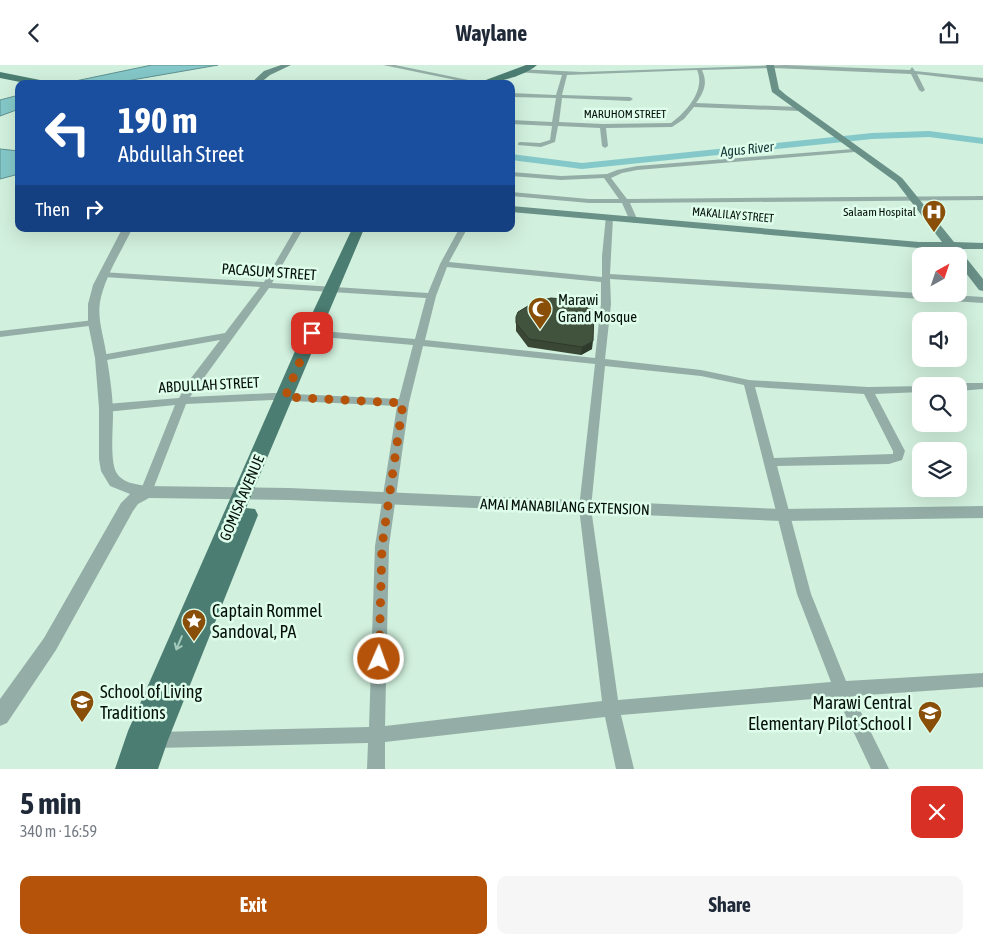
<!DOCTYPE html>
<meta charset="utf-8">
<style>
:root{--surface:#fff;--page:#f6f6f7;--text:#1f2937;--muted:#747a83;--accent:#b45309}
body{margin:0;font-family:"Asap Condensed",sans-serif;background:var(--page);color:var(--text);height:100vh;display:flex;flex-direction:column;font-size:19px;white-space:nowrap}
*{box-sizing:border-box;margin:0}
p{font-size:16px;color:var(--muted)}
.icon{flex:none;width:28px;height:28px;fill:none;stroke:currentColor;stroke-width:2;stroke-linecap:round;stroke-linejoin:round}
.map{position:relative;height:704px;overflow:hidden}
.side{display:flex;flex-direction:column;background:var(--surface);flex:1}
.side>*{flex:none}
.top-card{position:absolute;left:15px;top:15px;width:500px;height:152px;border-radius:10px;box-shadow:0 5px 20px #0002;background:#1a4fa0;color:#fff;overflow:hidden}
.needle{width:32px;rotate:40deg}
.fabs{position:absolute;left:912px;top:182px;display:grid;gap:10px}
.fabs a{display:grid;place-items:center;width:55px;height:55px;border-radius:10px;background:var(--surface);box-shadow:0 5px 20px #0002;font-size:25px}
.pin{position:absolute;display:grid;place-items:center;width:42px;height:42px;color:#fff;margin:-21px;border-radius:10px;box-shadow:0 2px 8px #0006}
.me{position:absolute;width:55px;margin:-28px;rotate:2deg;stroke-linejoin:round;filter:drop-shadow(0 0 4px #0008)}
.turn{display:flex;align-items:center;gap:18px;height:105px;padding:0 20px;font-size:22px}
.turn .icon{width:65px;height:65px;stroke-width:2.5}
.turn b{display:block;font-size:35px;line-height:42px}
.then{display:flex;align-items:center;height:48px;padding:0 20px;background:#0003;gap:10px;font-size:19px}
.round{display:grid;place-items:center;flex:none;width:52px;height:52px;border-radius:10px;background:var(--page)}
.head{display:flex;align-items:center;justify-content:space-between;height:85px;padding:0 20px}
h1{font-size:30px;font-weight:700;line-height:38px}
.button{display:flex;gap:10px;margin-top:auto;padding:10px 20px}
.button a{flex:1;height:58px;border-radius:10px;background:var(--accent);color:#fff;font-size:20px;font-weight:700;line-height:58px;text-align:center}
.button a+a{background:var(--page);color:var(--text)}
header{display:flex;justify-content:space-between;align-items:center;height:65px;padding:0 20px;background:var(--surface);font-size:22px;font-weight:700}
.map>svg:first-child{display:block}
.water{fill:#85c8c9;stroke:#5f9190}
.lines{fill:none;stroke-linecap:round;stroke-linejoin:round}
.river{fill:#85c8c9;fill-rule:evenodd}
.minor{fill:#94aea7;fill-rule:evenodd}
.tertiary{fill:#94aea7;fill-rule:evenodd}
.secondary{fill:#6a9188;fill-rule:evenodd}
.primary{fill:#4b7d72;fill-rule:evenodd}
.wall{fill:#394734}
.shaded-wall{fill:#2e3a2b}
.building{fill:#42533d;stroke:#2e3a2b}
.oneway{stroke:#a3cabb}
.route{stroke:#b45309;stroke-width:9;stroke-dasharray:0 16.2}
.labels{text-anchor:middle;stroke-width:5;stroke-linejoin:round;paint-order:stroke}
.far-street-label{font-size:12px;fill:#06100b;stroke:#defeeb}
.far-poi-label{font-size:12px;fill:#06100b;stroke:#defeeb;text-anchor:end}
.far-water-label{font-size:14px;font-style:italic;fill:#153738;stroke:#defeeb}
.street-label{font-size:15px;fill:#06100b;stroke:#defeeb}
.poi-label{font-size:15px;fill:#06100b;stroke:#defeeb;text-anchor:start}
.near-poi-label{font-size:18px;fill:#06100b;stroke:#defeeb;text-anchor:start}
</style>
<header><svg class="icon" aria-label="back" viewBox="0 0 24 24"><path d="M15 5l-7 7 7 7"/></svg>Waylane<svg class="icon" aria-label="share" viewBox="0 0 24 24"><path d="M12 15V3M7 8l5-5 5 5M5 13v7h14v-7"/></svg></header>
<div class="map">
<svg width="983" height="704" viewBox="0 0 983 704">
<rect width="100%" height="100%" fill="#d1f0dd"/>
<g class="water">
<path d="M152 0H218L109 19H61Z"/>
<path d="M19 30V44L0 51V35Z"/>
<path d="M0 84 19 86V109L0 114Z"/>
</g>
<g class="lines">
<path class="river" d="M929 66 983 73V79L929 72 872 74 582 104 511 95V89L582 98 872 68Z"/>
<g class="minor">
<path d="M383 0H395L483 18 475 19Z"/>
<path d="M786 0 910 5 912 2 915 6 983 13V17L917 9 925 25 922 27 919 25 911 9 773 3 702 5C708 18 704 27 696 38L799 42 802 44 799 46 694 42 684 54 672 62 606 63 608 81 605 83 602 81 600 63 558 61 555 77 541 82 518 80V78L520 77 540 78 550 75 552 61 511 59V55L552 57 556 33 511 32V28L556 30 562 10 516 7 518 4 582 7ZM697 5C706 25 686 47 671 58L603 59 559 57 562 33 630 36 633 34 630 32 562 30 567 10Z"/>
<path d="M853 84 856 86 855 87 637 105 622 108 611 113 627 134 983 131V135L630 138 638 156 634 158 630 156 622 138H589L511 131V127L589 134H619L604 113 561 115 511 111V107L561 111 607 109 617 105 637 101Z"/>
<path d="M606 151 613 153 610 209 983 232V238L610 214 611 239 605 294 701 305 749 315 868 322 925 321H921V327L875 329 905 386 902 395 889 399 777 401 811 529 846 616 983 608V622L853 631 889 704H871L837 632 621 650 634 704H616L605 652 385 677V704H367L368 678 155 683 149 681 147 675 149 669 155 667 369 662 375 481 397 341 273 335 186 339 152 427 150 430H142L140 427 175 340 106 347 100 343 106 339 179 333 188 317 220 275 101 296 96 293 101 290 225 268 260 222 104 212 100 209 101 207 264 217 295 164H303L272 218 428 228 440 199 459 164H467L449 197 602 212V191ZM447 202 601 217V239L595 293 425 275 436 231ZM269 223 426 233 415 274 322 266 317 269 322 272 413 280 399 334 273 328 190 332ZM423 281 595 299 579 443 602 636 385 661 389 481 409 338ZM605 301 701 311 744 320 797 529 831 617 618 635 591 443ZM755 322 864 329 893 386V389L774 393Z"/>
<path d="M94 255 97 256 99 258 97 260 0 272V266Z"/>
<path d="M959 318H983V324L959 326V321H954Z"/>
</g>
<path class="tertiary" d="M122 164H132C121 187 105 211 100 237 97 256 105 275 107 294 110 312 113 332 113 350 113 365 110 394 116 407 122 418 135 419 146 421L289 423 782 444 983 441V453L782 456 289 435 149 433 138 439 133 446 56 585 7 658 0 661V634L44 573 121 438 130 429 110 421 101 406 99 394V343L95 293 88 258V239L93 220Z"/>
<g class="secondary">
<path d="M281 0H291L270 10 259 19H250L264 6Z"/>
<path d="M766 0H774L779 24 786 30 902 113 954 177 983 178V184H959L983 214V226L979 225 959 199V191H953L947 184 919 183 511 147V141L919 177H942L896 117 772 27Z"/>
</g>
<g class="primary">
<path d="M526 0H537C523 12 493 19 475 19Z"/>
<path d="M0 7 45 16 49 19H30L0 13Z"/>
<path d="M352 164H364L246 443 255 444 258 450 168 675 158 704H115L128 666 303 268Z"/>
</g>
</g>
<path class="wall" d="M516 252 592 284 581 290 528 282 516 266Z"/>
<path class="shaded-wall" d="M593 276 592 284 581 290 582 282Z"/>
<path class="building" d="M551 233 572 235 594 246 593 276 582 282 529 274 516 258V252L518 247 533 238Z"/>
<defs><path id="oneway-shaft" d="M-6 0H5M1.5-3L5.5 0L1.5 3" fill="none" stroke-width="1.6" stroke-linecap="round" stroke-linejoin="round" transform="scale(1.25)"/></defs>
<use class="oneway" href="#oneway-shaft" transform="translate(179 578) rotate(113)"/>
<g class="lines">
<path class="route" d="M312 268 285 332 403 338 382 481 379 594"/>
</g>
<defs>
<symbol id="hospital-pin" viewBox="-11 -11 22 30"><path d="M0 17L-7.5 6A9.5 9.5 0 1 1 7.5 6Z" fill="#894e08" stroke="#defeeb"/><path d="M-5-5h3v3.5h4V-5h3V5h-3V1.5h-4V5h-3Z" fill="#fff"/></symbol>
<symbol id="mosque-pin" viewBox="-11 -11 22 30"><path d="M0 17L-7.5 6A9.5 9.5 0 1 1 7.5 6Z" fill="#894e08" stroke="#defeeb"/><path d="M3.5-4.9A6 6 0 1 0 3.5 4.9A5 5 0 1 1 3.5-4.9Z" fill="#fff"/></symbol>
<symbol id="sight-pin" viewBox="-11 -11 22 30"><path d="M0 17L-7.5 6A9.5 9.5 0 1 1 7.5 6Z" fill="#894e08" stroke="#defeeb"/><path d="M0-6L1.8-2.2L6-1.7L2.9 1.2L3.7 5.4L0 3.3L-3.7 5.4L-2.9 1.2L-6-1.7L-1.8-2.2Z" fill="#fff"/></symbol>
<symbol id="school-pin" viewBox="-11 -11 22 30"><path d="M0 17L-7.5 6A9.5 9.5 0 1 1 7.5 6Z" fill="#894e08" stroke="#defeeb"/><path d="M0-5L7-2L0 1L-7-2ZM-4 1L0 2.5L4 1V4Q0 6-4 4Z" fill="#fff"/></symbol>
</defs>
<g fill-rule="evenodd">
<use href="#hospital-pin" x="920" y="133" width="28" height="38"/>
<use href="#mosque-pin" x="526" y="230" width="28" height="38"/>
<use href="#sight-pin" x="180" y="542" width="28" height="38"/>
<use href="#school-pin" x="68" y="623" width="28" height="38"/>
<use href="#school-pin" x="916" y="634" width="28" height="38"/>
</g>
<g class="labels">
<g class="far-street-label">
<text x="625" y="53">MARUHOM STREET</text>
<text transform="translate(733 150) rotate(5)" y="4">MAKALILAY STREET</text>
</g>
<g class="far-poi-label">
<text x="916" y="151">Salaam Hospital</text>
</g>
<g class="far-water-label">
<text transform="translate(747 84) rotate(-6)" y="5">Agus River</text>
</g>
<g class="street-label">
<text transform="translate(269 207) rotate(4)" y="5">PACASUM STREET</text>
<text transform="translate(209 320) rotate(-3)" y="5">ABDULLAH STREET</text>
<text transform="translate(242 433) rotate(-67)" y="5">GOMISA AVENUE</text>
<text transform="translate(565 442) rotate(2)" y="5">AMAI MANABILANG EXTENSION</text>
</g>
<g class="poi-label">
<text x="558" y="240">Marawi<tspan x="558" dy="17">Grand Mosque</tspan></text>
</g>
<g class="near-poi-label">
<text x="212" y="552">Captain Rommel<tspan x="212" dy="21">Sandoval, PA</tspan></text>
<text x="100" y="633">School of Living<tspan x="100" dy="21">Traditions</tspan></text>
<text x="912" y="644" text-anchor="end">Marawi Central<tspan x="912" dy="21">Elementary Pilot School I</tspan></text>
</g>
</g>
</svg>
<div class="fabs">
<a><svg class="needle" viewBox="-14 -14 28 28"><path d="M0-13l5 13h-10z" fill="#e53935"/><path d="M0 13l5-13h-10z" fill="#747a83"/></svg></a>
<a><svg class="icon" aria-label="sound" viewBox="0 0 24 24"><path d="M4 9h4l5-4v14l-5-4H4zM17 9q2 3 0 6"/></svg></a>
<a><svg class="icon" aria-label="search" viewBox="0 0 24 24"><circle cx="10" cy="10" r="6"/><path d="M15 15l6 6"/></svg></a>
<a><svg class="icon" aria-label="layers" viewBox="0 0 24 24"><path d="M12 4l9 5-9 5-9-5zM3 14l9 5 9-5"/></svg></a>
</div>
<div class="pin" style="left:312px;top:268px;background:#d93025"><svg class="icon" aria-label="arrive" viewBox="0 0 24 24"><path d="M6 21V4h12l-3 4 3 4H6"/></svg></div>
<svg class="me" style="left:379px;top:594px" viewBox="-20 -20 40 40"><circle r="17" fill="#b45309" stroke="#fff" stroke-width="3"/><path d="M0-11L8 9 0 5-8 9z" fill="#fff"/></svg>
<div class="top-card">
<div class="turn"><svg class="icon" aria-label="left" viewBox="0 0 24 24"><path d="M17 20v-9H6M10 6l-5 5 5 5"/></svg><div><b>190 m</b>Abdullah Street</div></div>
<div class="then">Then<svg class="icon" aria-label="right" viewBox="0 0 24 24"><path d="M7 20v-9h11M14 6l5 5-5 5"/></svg></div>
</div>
</div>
<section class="side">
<div class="head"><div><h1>5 min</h1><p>340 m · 16:59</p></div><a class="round" style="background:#d93025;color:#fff"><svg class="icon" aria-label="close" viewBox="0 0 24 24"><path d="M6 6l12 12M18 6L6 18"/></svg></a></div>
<div class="button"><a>Exit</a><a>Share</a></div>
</section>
